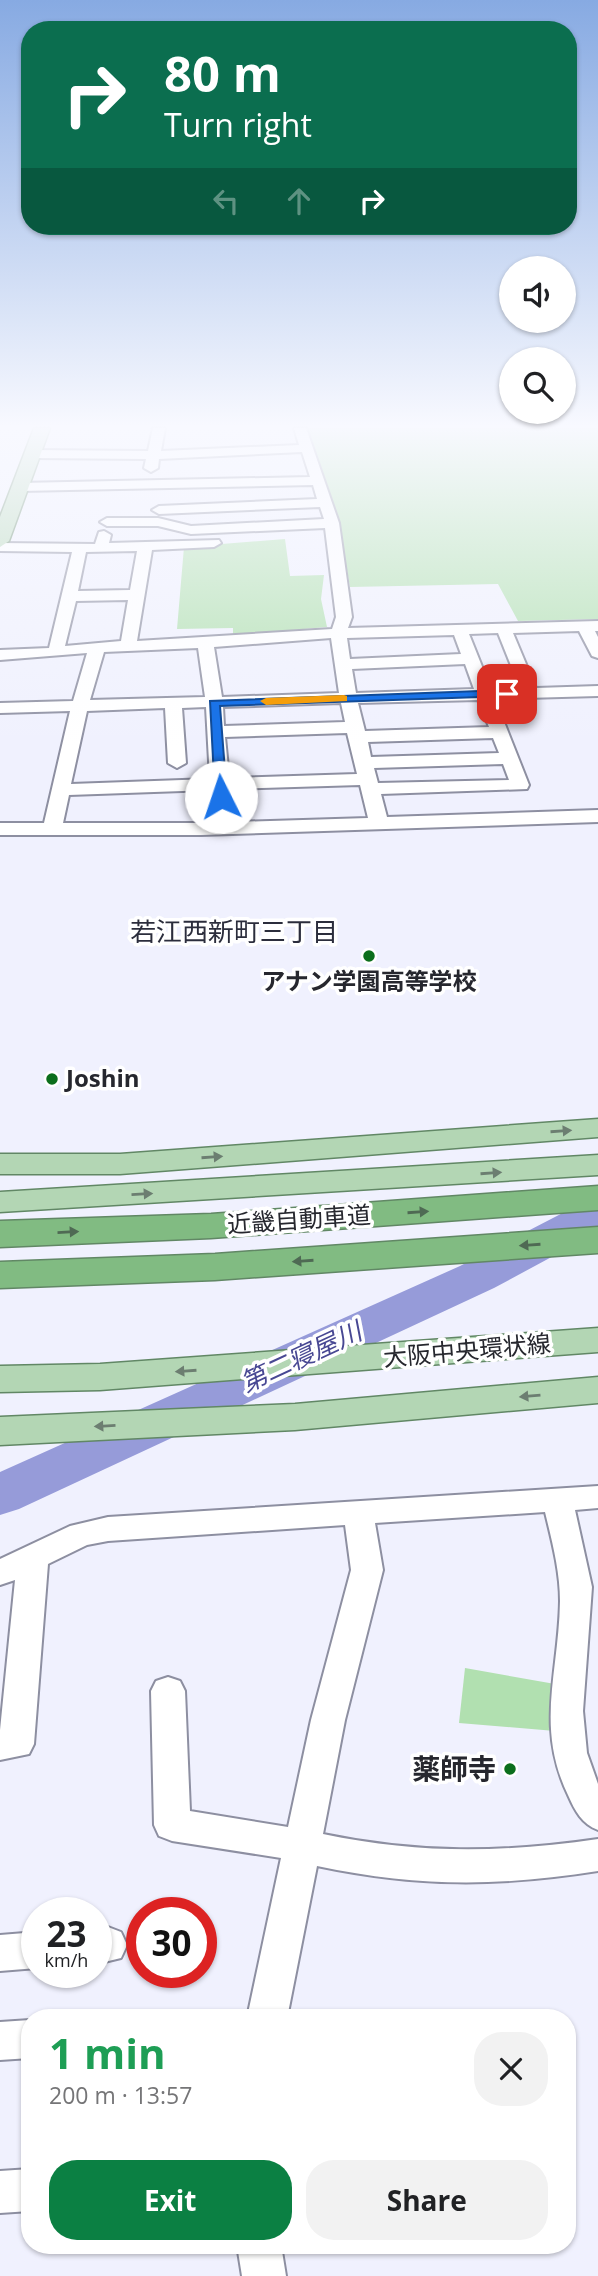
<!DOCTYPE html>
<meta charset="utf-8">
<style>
:root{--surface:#fff;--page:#f2f2f2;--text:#202124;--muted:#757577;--accent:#0b8043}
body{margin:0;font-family:"Open Sans","Noto Sans JP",sans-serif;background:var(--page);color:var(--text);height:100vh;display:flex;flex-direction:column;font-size:26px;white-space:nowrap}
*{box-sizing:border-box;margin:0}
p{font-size:23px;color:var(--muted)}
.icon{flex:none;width:38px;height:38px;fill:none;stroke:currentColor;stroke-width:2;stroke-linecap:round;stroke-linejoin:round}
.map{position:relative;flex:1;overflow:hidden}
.sheet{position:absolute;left:21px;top:2009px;width:555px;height:245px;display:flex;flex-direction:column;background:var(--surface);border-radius:28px;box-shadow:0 2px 5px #0004}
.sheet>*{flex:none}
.guide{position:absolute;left:21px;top:21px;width:556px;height:214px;border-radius:28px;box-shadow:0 2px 5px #0004;background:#0b6e4f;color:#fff;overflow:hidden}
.buttons{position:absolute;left:499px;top:256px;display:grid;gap:14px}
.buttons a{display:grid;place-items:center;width:77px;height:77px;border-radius:50%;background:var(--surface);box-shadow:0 2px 5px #0004;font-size:35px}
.speed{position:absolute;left:21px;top:1897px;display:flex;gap:14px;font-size:35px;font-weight:700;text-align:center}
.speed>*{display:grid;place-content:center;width:91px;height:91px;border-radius:50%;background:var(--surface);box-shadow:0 2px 5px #0004;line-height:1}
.speed small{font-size:18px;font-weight:400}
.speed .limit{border:10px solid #d22;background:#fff;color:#111}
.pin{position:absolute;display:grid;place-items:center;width:60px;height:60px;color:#fff;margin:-30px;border-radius:14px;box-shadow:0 4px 10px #0006}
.me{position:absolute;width:77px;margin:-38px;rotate:356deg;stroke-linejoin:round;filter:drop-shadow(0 0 5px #0008)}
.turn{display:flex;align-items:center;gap:24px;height:147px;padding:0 28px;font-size:32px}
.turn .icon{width:91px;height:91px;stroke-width:2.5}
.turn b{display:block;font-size:49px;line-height:60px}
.lanes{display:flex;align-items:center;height:66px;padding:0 28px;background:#0003;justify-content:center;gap:35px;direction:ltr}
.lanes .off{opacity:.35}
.round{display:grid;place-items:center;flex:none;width:74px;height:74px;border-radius:28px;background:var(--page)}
.summary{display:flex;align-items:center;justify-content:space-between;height:119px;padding:0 28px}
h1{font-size:42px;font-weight:700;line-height:52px;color:#1e9e55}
.primary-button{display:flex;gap:14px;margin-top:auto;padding:14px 28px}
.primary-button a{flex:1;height:80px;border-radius:28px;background:var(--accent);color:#fff;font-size:28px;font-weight:700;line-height:80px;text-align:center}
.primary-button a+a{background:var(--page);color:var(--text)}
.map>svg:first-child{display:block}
.green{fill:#b1e0b0}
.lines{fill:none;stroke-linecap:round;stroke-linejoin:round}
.river{fill:#969bd9;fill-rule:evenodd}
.minor-casing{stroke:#8d8fa1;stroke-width:4}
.major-casing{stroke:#618765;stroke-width:3}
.highway-casing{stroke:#618765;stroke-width:3}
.minor{fill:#fff;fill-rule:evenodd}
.major{fill:#b3d6b4;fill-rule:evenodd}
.highway{fill:#81bb82;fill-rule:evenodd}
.oneway{fill:#6c7e71}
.oneway2{fill:#4f6a54}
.route{fill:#1a73e8;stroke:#114b97;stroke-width:2}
.slow{fill:#f59e0b}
.poi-dot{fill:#0b6e1c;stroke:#fff;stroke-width:2.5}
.labels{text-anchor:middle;stroke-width:7;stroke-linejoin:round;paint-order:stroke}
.poi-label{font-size:24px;font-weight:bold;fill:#26272e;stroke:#fff}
.street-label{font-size:24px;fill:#26272e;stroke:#fff}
.neighbourhood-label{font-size:26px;fill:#2b2d3c;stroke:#fff}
.water-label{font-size:26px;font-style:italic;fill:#484893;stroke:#fff}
.near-poi-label{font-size:28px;font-weight:bold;fill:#26272e;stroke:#fff;text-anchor:end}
</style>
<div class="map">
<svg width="598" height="2276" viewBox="0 0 598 2276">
<rect width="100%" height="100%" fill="#f0f1fe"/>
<g class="green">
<path d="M305 428H598V619L518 621 498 584 350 587 339 525Z"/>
<path d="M285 539 290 576 324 575 321 599 327 627 233 635V628L177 629 184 547Z"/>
<path d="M465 1668 555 1684V1731L459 1723Z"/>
</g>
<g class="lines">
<path class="river" d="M598 1198V1232L494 1288 19 1509 0 1515V1472L460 1266 582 1203Z"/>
<defs>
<g id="minor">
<path d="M153 428H165L161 451 299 445 294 428H306L339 523 352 617 348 628 598 621V631H595L598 637V658L592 656 579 631 513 633 536 688 598 686V696L495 699 529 785 527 789 381 794 387 817 598 810V822L201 835H0V823H44L70 711 0 713V703L73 701 87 653 0 660V650L49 648 72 552 0 551V543L95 544 99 532 104 531 111 535 109 543 219 540 221 543 214 547 152 550 137 641 332 629 336 617 325 528 191 534 158 526H107L100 522 107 518H158L191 526 324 519 320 507 159 514 152 510 159 506 317 499 313 485 20 491 13 487 20 483 310 477 302 452 159 459 158 468 151 472 144 468 146 459 33 458 27 454 33 450 148 451ZM137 551 130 590 78 591 86 552ZM128 600 121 641 65 646 76 601ZM498 633 520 688 491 689 469 634ZM454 635 461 654 350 659 347 638ZM331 638 339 693 222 697 214 647ZM198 648 205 697 90 700 104 652ZM465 664 474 689 356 693 352 669ZM478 700 489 727 365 731 358 703ZM341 703 345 722 224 726 223 707ZM206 707 210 779 71 784 87 711 165 708 168 763 177 768 186 763 182 708ZM347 733 357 774 229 778 225 737ZM493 738 499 753 371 757 368 742ZM503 764 509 780 378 783 374 768ZM360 785 368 818 201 823H63L69 795 211 790 214 802 221 804 230 798V789Z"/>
<path d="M598 1486V1508L575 1510 592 1587 583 1711 587 1753 598 1784V1830C582 1824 575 1811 568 1795 535 1726 559 1673 560 1601 560 1571 552 1541 545 1512L375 1523 383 1570 345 1720 323 1834C418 1854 502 1853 598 1839V1871C497 1887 417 1887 317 1866L287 2018H247L281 1858 172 1841 159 1836 154 1825 151 1691 156 1681 168 1677 180 1681 185 1691 190 1811 288 1827 311 1720 351 1570 345 1525 108 1541 87 1545 48 1564 34 1744 29 1754 0 1760V1730L15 1580 0 1585V1559L70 1526 108 1517Z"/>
<path d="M108 1927 121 1932 127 1945 121 1958 96 1964V1928Z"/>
<path d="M37 1932V1968L0 1971V1935Z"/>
<path d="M30 2020V2058L0 2060V2022Z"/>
<path d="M30 2169V2211L0 2213V2171Z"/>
<path d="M237 2245H281L286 2276H242Z"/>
</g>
<g id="major">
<path d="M34 428H50L9 541 0 547V517Z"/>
<path d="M598 1119V1137L120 1174H0V1154H120Z"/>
<path d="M598 1155V1175L0 1212V1192Z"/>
<path d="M598 1328V1352L100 1390 0 1392V1366L100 1364Z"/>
<path d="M598 1377V1403L295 1430 0 1445V1417L295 1404Z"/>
</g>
<g id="highway">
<path d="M598 1186V1210L211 1238 0 1247V1221L211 1214Z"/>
<path d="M598 1227V1253L215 1280 0 1288V1262L215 1254Z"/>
</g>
</defs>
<use href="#minor" class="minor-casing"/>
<use href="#major" class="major-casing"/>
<use href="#highway" class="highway-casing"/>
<use href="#minor" class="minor"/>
<use href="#major" class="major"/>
<use href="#highway" class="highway"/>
</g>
<defs><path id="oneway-solid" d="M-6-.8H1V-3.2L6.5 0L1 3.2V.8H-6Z" transform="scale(1.75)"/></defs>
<g class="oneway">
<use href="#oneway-solid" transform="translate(561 1131) rotate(-4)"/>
<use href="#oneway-solid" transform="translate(212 1157) rotate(-4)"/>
<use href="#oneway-solid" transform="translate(491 1173) rotate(-4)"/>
<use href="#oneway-solid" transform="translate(142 1194) rotate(-3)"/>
<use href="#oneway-solid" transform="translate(186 1371) rotate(176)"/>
<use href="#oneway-solid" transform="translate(530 1396) rotate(175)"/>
<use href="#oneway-solid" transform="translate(105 1426) rotate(177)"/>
</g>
<g class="oneway2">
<use href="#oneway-solid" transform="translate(418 1212) rotate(-4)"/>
<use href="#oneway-solid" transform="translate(68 1232) rotate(-3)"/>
<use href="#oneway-solid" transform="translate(530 1245) rotate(176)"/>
<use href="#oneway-solid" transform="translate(303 1261) rotate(176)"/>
</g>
<linearGradient id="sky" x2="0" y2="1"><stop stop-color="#87aae2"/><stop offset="0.57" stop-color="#f8f9ff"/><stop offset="1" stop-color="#f8f9ff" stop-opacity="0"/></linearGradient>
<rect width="598" height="747" fill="url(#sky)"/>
<path class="route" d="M507 690 512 694 511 696 220 706 227 797 221 801 215 797 210 701Z"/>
<path class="slow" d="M344 695 347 696V701L266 705 260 701 266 698Z"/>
<g class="poi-dot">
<circle cx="369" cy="956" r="7"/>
<circle cx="52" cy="1079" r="7"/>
<circle cx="510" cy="1769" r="7"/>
</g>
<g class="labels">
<g class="poi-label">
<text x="369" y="990">アナン学園高等学校</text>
<text x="66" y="1087" text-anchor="start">Joshin</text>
</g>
<g class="street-label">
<text transform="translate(299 1220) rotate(-4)" y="8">近畿自動車道</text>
<text transform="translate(467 1351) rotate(-5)" y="8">大阪中央環状線</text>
</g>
<g class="neighbourhood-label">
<text x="234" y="941">若江西新町三丁目</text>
</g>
<g class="water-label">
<text transform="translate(301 1357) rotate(-25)" y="9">第二寝屋川</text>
</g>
<g class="near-poi-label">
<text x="496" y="1779">薬師寺</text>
</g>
</g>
</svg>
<div class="buttons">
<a><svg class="icon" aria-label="sound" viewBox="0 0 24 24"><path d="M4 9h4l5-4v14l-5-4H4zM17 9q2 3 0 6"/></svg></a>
<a><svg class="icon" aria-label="search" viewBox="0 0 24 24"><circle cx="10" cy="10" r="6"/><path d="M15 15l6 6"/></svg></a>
</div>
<div class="speed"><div>23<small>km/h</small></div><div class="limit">30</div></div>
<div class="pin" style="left:507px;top:694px;background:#d93025"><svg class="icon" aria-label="arrive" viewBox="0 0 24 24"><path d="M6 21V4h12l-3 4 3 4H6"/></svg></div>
<svg class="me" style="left:221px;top:797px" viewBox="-20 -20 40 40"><circle r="19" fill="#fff"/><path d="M0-13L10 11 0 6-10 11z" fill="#1a73e8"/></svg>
<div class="guide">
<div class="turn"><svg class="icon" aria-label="right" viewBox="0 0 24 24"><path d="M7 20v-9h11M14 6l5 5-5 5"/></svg><div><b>80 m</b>Turn right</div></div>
<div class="lanes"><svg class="icon off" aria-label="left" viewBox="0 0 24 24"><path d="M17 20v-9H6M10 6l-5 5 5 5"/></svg><svg class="icon off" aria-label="ahead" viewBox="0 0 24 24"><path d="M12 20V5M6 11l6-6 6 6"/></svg><svg class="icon" aria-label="right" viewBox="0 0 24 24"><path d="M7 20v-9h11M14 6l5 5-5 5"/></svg></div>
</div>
<section class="sheet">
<div class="summary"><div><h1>1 min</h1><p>200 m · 13:57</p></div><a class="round"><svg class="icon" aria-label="close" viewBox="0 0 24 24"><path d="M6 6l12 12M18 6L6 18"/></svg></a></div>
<div class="primary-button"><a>Exit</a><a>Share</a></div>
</section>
</div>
